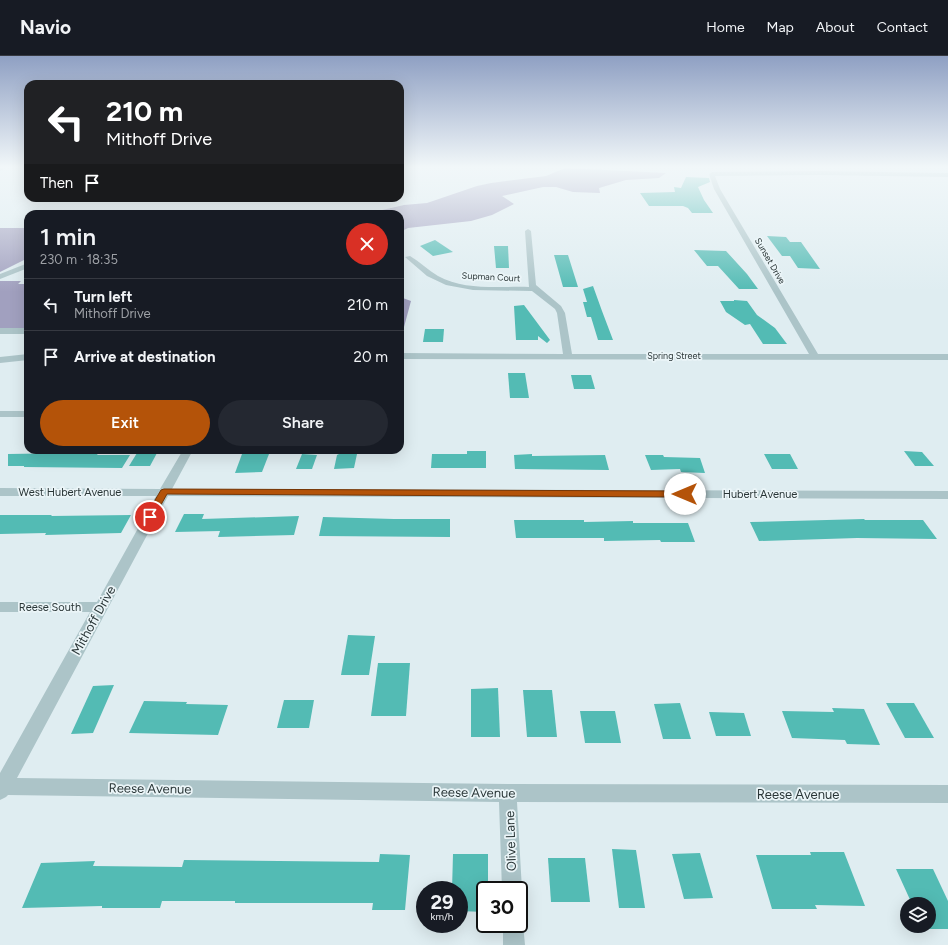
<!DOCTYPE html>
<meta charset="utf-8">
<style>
:root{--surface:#171b24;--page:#242831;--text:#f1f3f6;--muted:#9ea1a6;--line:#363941;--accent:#b45309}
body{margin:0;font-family:Figtree,sans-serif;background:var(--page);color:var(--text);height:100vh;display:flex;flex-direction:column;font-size:15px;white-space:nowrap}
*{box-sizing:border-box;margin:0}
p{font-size:13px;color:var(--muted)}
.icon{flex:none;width:22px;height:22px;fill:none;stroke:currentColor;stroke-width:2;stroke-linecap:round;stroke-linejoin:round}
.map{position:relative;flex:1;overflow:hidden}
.side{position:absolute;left:24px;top:154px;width:380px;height:244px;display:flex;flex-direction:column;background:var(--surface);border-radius:12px;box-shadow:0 4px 16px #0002}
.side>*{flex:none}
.top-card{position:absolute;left:24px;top:24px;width:380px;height:122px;border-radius:12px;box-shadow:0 4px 16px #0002;background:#202124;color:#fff;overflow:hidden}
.controls{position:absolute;left:900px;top:841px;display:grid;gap:8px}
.controls a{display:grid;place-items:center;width:36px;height:36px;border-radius:50%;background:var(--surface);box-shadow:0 4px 16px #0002;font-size:20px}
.speed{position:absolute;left:416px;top:825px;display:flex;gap:8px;font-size:20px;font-weight:700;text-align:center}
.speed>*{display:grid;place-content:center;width:52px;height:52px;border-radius:50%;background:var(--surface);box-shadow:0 4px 16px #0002;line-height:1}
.speed small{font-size:10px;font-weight:400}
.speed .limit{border:2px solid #111;border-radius:6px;background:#fff;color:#111}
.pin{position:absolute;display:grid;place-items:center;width:34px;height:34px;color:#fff;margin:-17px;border:2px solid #fff;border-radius:50%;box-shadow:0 1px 4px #0007}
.me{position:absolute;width:44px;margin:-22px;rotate:270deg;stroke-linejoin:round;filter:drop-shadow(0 0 3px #0008)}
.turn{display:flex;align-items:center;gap:14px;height:84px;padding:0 16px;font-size:18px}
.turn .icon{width:52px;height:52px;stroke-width:2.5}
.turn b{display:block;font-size:28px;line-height:34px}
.then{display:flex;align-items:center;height:38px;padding:0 16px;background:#0003;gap:8px;font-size:15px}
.round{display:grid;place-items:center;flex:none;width:42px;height:42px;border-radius:21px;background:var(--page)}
.head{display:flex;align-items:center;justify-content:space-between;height:68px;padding:0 16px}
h1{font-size:24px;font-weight:600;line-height:30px}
.action{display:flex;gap:8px;margin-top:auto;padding:8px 16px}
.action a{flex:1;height:46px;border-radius:24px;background:var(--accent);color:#fff;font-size:16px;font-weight:600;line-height:46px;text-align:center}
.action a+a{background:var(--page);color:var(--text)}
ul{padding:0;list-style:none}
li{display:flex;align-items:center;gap:12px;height:52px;padding:0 16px;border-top:1px solid var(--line)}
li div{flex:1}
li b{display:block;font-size:15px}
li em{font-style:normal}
header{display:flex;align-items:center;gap:24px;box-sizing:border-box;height:56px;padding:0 20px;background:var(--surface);border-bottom:1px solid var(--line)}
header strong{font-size:19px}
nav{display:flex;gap:22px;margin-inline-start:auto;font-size:14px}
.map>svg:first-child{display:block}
.green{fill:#a1a0bf}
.building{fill:#53bbb4}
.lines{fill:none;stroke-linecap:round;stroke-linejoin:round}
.minor{fill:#acc4c8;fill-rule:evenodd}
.route{fill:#b45309;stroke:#753606}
.labels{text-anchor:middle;stroke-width:3.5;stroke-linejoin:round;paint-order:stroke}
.far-street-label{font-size:9px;fill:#2a3637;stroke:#ebf5f8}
.street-label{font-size:11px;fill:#2a3637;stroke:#ebf5f8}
.near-street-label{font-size:13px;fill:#2a3637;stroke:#ebf5f8}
</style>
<header>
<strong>Navio</strong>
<nav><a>Home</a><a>Map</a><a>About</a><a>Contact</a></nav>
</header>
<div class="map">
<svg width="948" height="889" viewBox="0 0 948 889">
<rect width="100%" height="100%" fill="#dfedf1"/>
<g class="green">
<path d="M565 112 666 117 659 122 626 124 599 132 600 137 573 136 556 131H543L502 140 514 148 492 159 471 165 408 172 400 176V158H365L404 149 427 147 477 130 491 127 546 120Z"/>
<path d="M0 172H28V202L0 216Z"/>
<path d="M0 225H21L18 228H25L28 226V274H0Z"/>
<path d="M400 241 411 245 404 271H400Z"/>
</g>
<g class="building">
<path d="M686 121 709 122 710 126 698 131 704 144 713 157H692L688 152 683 150H649L640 137 675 136 674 131 681 132Z"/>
<path d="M767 180 786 181 790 186H801L820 213 798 212 790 200H782Z"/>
<path d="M435 184 453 196 433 200 420 190Z"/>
<path d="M494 190H508L509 212H496Z"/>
<path d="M694 194 726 195 747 218 758 233H739L718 210H707Z"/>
<path d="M554 199H568L578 231H563Z"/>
<path d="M593 230 602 255 613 284H598L591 261H587L583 246H587L583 233Z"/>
<path d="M734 244 747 245 757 259 775 272 787 288H763L750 268 745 269 726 256 720 245H734Z"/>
<path d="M524 249 550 284 547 287 538 280V284H516L514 250Z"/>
<path d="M425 273H444L443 286H423Z"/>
<path d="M508 317H525L529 342H510Z"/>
<path d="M571 319H591L595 333H574Z"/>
<path d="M74 395H100L97 399H130L122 412 24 411V410H8V398L72 397Z"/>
<path d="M467 395H486V412H431L432 398H467Z"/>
<path d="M904 395 922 396 934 410H915Z"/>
<path d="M137 397H157L150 410H129Z"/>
<path d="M242 398H269L262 416 235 417Z"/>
<path d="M302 398 317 399 312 413H296Z"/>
<path d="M339 398H357L354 412 334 413 337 399Z"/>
<path d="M532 398V400L605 399 609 414 515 413 514 399Z"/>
<path d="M764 398H790L798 413H772Z"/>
<path d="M645 399H663L664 401 700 402 705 417 681 416 680 413 651 414Z"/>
<path d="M184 458H204L202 463 299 460 294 479 218 481 220 475 175 476Z"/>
<path d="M0 459H52L51 460 131 459 121 477 45 479 46 477 0 478Z"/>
<path d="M323 461 394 463H450V481L319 480Z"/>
<path d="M864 463 865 464H923L937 483 857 482 759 485 750 466Z"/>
<path d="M514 464H584V466L633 465V467H688L695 486H661L660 484 604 485V482H516Z"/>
<path d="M348 579 375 580 369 619H341Z"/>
<path d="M378 607H410L406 660H371Z"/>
<path d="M114 629 93 677 71 678 93 630Z"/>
<path d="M498 632 500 681H471V633Z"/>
<path d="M523 634H552L557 681H527Z"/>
<path d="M284 644H314L309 672H277Z"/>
<path d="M144 645 187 646 186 648 228 649 218 679 129 677Z"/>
<path d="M680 647 691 683H663L654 648Z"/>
<path d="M886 647H914L934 682H905Z"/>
<path d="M832 652 864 653 880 689 847 688 845 684 792 682 782 655 834 656Z"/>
<path d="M580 655H615L621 687H585Z"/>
<path d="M709 656 744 657 751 680H716Z"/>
<path d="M612 793 636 794 645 852H619Z"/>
<path d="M810 796H844L865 850 815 849 817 853H772L756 799H811Z"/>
<path d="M700 797 713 842 684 843 672 798Z"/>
<path d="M380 798 410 799 405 854H372L373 847H235V845H162L160 852H102V850L22 852 41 807 95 805 93 810 182 811 184 804 379 806Z"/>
<path d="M453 798H488V834H485V856L459 855V834H452Z"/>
<path d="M548 802H585L590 846H551Z"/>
<path d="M896 813H933L948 845V873H923L922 870H929V848H912Z"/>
</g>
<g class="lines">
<g class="minor">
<path d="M0 112H6L0 115Z"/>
<path d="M820 115 948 117V121L820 119 715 120 720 133 818 298H948V304L400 303V297L563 298 557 257 555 253 532 235 473 234 446 229 427 220 405 201 410 200C420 206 428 214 438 220 465 235 499 230 529 231L525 175 528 173 531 175 536 229 561 250 565 257 572 298H809L714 133 709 118 712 116Z"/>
<path d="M28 207V212L0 223V218Z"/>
<rect x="0" y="272" width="28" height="6"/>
<path d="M28 298V304L0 307V301Z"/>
<rect x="0" y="355" width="28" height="6"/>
<path d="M183 394H193L172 433 948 435V443L168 440 17 722 508 728 948 729V747L517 746 522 834 519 841V834H502L499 746 8 739 6 741 0 744V717L90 556H0V546H97L156 440H0V432L160 433Z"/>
<path d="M519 860 523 868 525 889H503V868H519Z"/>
</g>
</g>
<linearGradient id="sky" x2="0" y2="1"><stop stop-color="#8fa0c3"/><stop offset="0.47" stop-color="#f1f7f9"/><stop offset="1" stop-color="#f1f7f9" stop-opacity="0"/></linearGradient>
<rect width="948" height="236" fill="url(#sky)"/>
<path class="route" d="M164 433 685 435 689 438 685 441 167 438 153 463H147L145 461 161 434Z"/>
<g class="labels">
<g class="far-street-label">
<text transform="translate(770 205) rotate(60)" y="3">Sunset Drive</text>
<text transform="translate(491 221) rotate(3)" y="3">Supman Court</text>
<text x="674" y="303">Spring Street</text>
</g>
<g class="street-label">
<text x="70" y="440">West Hubert Avenue</text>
<text x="760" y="442">Hubert Avenue</text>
<text x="50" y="555">Reese South</text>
</g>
<g class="near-street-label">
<text transform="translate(93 564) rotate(-61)" y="5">Mithoff Drive</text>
<text transform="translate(150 732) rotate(1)" y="5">Reese Avenue</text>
<text transform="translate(474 736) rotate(1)" y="5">Reese Avenue</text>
<text x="798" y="743">Reese Avenue</text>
<text transform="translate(510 785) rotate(-92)" y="5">Olive Lane</text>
</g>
</g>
</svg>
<div class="controls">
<a><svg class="icon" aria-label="layers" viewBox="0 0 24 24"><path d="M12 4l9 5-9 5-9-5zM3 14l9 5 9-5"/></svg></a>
</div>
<div class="speed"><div>29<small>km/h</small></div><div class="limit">30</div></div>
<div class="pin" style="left:150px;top:461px;background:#d93025"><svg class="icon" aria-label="arrive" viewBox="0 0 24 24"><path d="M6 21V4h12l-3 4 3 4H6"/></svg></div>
<svg class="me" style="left:685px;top:438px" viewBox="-20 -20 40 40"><circle r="19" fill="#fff"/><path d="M0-13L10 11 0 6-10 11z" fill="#b45309"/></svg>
<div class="top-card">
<div class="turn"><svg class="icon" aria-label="left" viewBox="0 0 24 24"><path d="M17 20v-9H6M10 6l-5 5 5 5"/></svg><div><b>210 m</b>Mithoff Drive</div></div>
<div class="then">Then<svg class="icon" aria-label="arrive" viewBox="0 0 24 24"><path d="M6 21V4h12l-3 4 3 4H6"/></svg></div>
</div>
<section class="side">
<div class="head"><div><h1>1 min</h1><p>230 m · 18:35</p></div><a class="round" style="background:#d93025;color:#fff"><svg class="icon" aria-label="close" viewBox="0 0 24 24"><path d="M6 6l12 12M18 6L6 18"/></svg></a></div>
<ul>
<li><svg class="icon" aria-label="left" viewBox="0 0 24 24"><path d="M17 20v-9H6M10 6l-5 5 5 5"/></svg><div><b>Turn left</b><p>Mithoff Drive</p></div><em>210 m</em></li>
<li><svg class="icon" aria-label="arrive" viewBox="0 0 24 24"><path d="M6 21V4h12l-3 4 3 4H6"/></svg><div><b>Arrive at destination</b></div><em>20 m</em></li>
</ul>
<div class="action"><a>Exit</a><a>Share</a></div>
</section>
</div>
